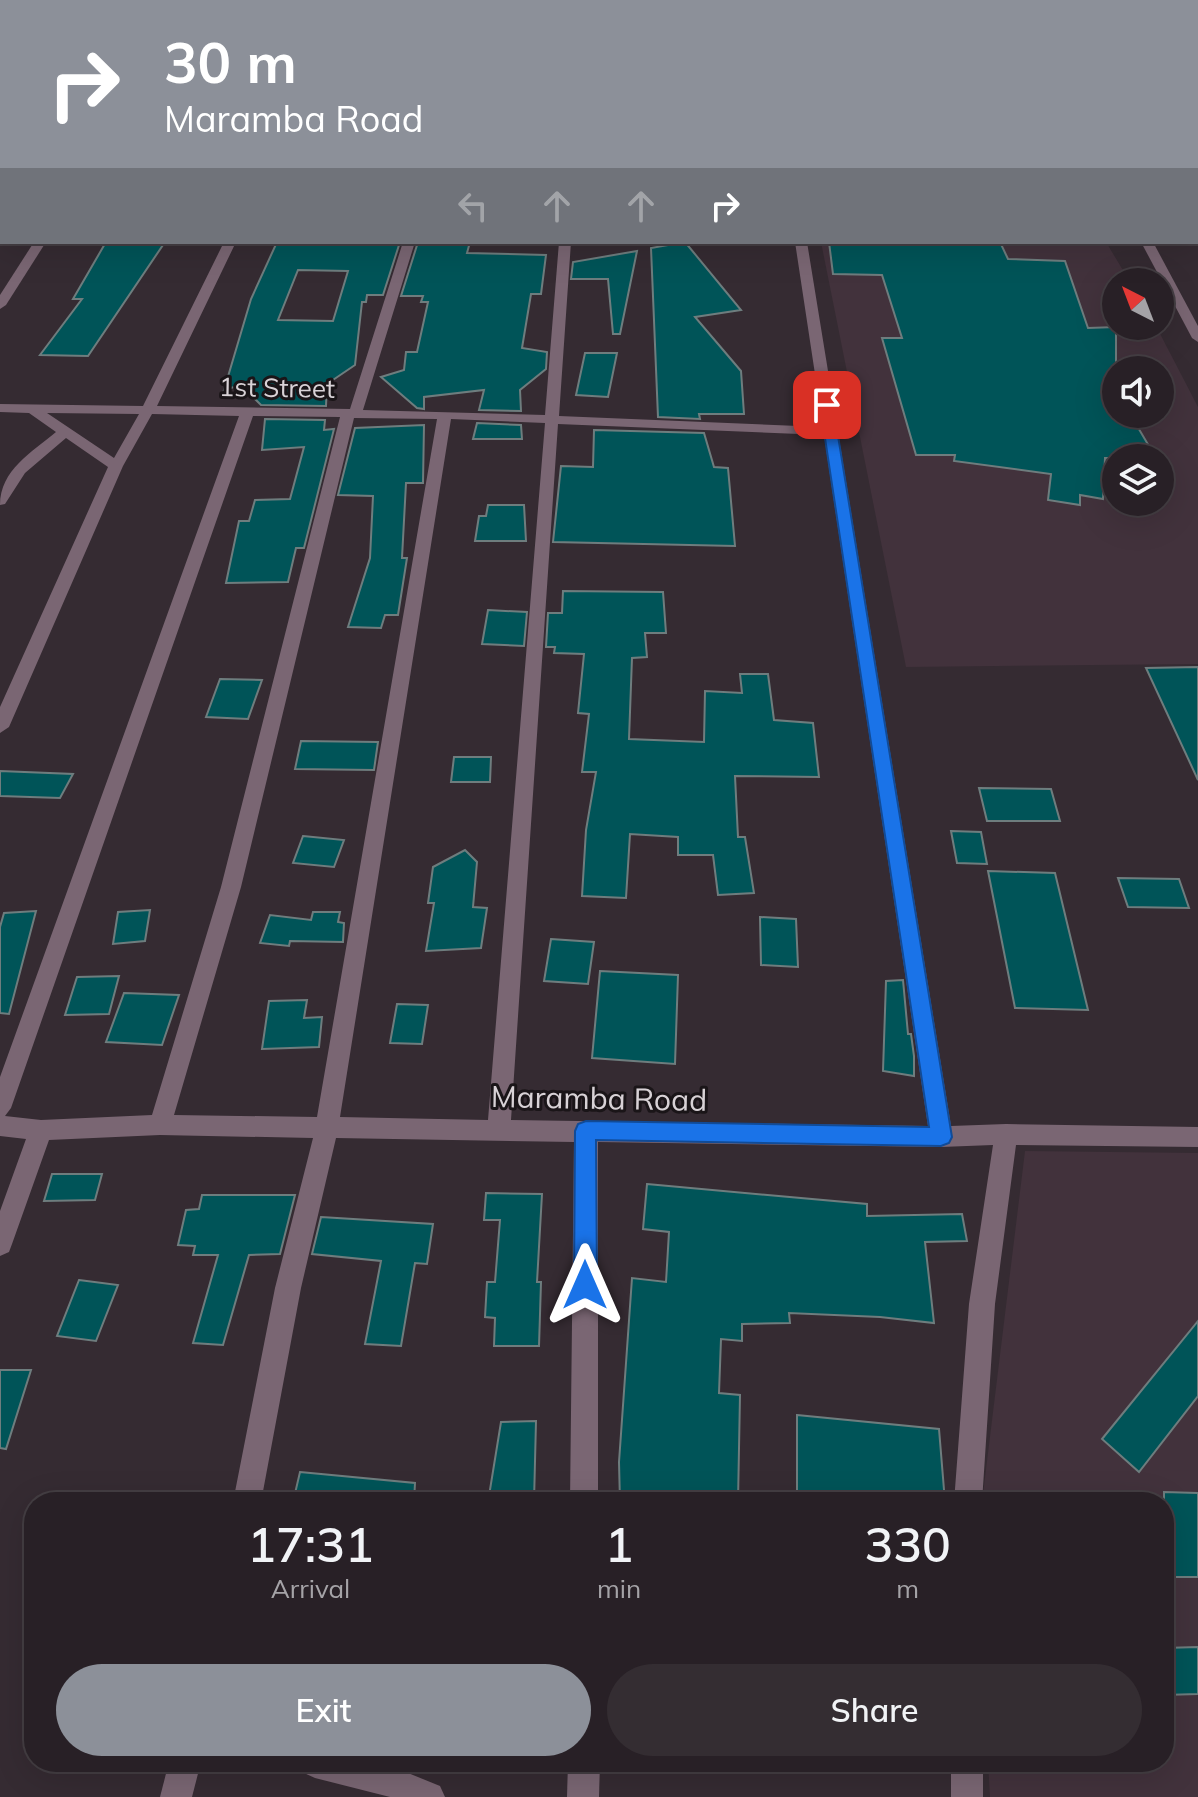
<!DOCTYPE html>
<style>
:root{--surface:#282026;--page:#342d32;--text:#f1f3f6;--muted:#a5a3a7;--line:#443e43;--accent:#8c9099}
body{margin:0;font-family:Mulish,sans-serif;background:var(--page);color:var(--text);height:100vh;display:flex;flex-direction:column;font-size:30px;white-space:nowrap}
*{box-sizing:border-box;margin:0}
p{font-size:26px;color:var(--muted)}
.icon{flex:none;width:44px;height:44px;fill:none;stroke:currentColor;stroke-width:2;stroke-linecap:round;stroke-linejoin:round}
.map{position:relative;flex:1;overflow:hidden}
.side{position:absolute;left:24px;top:1492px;width:1150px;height:280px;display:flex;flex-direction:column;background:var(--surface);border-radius:32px;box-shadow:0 8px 32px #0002,0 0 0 2px var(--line)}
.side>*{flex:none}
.top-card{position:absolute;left:0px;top:0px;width:1198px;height:244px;box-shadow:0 8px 32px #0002,0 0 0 2px var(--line);background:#8c9099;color:#fff;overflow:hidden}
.needle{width:52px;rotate:318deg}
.tools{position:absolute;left:1102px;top:268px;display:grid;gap:16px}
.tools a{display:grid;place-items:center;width:72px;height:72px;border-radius:50%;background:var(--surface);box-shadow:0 8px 32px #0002,0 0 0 2px var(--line);font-size:40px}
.pin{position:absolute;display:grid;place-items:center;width:68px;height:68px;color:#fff;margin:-34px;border-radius:16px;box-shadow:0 4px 12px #0006}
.me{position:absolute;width:88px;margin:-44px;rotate:0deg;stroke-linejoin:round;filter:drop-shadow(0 0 6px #0008)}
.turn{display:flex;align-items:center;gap:28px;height:168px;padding:0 32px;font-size:36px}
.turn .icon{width:104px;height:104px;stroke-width:2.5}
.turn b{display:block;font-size:56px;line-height:68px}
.lanes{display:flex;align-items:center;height:76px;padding:0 32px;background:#0003;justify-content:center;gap:40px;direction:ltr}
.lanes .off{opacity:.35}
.eta{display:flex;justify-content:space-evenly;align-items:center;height:136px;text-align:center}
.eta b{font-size:48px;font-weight:600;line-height:56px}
.primary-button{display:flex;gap:16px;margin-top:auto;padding:16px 32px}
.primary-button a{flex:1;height:92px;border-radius:48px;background:var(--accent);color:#fff;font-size:32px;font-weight:600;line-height:92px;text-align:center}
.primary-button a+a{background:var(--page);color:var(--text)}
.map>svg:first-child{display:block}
.built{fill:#42323c;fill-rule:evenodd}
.building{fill:#005458;stroke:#6e7d7e;stroke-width:2;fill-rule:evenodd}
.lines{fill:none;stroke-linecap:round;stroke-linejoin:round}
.minor{fill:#7a6673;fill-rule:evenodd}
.route{fill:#1a73e8;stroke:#114b97;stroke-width:2}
.labels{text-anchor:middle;stroke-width:6;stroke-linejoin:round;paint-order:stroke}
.far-street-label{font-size:26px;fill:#d8d2d6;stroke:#1a1518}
.street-label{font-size:30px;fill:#d8d2d6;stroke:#1a1518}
</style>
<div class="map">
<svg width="1198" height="1797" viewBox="0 0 1198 1797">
<rect width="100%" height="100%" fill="#352b32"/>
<g class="built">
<path d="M821 242H1106L1130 282H1116V326H1156L1198 407V664L906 667ZM1116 370H1160V414H1116ZM1116 458H1160V502H1116Z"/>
<path d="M1025 1151 1198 1153V1797H990L988 1762H1164V1502H982Z"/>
</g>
<g class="building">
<path d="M106 242H165L88 356 40 355 82 299H73Z"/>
<path d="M277 242H400L383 295H367L366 302H362L355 365 327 384 326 406 261 405 241 385 224 390 251 299ZM298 270 348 271 333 321 278 320Z"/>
<path d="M418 242H470L467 253 546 255 541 294H531L522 348 547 352 546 369 520 390 521 411 479 410 484 390 424 397V409L417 408 381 377 404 370 406 352H417L428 302H421L423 296H401Z"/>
<path d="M685 242 741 310 695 317 741 371 744 414H699L700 419 658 417 651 248Z"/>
<path d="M829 242H1000L1008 259 1065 261 1088 328 1116 327V414H1130L1156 458H1105L1103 499 1080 495V505L1048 500 1051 474 954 461 955 455H916L882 338H902L882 275 833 274Z"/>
<path d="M637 251 620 334H613L608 279H571L573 262Z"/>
<path d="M585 353H617L608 397 576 395Z"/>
<path d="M265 419 325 420 324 430 334 429 304 548H296L288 582 226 583 239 521H249L255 500 290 499 304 447 262 450Z"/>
<path d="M477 423 521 425 522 439H473Z"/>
<path d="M424 425 423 483H406L402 558H407L398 615H385L381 628 348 627 370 558 373 496 338 495 355 428Z"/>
<path d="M594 430 704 433 714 467 728 468 735 546 553 542 561 466 593 467Z"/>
<path d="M488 505H524L526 541H475L479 516H486Z"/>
<path d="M563 591 663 592 666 633H645L647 657 632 658 629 739 704 742 705 691 742 693 740 674H768L774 720 813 723 819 777 735 776 738 837H745L754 893 718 895 713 855H678V837L630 834 626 898 582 896 586 830 596 772H582L589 714 578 713 584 654 554 653 555 647H546L548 613H562Z"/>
<path d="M488 610 527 612 524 646 482 644Z"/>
<path d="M1198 667V780L1146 668Z"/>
<path d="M220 679 262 680 248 719 206 717Z"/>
<path d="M301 741 378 742 374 770 295 769Z"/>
<path d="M454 757H491L490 782H451Z"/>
<path d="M0 771 73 774 60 798 0 796Z"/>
<path d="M979 788 1051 789 1060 821H987Z"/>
<path d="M951 831 981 832 987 864 957 863Z"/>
<path d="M303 836 344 840 334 867 293 863Z"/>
<path d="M465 850 477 862 473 907 487 908 481 948 426 951 434 903H428L433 867Z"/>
<path d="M988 871 1055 873 1088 1010 1015 1008Z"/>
<path d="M1118 878 1179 879 1189 908 1128 907Z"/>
<path d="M150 910 145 941 113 944 118 912Z"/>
<path d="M36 911 9 1014 0 1013V927L4 913Z"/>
<path d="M313 912H340L338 922 344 923 343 942 290 941 289 946 260 943 270 915 311 920Z"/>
<path d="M760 917 796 919 798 967 761 965Z"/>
<path d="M551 939 594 942 588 984 544 981Z"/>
<path d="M600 971 678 975 675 1064 592 1058Z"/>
<path d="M119 976 109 1014 65 1015 77 977Z"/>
<path d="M903 980 908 1034H911L914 1056V1076L883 1071 886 981Z"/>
<path d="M124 993 179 995 162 1045 106 1042Z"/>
<path d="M307 1000 304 1018 322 1017 319 1047 262 1049 269 1001Z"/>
<path d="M397 1004 428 1005 422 1044 390 1043Z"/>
<path d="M52 1174H102L95 1200 44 1201Z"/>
<path d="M647 1184 867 1204V1216L962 1214 967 1241 925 1242 934 1323 880 1317 789 1313 790 1323 742 1324V1341L721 1339 719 1393 740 1395 738 1502H620L619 1462 632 1278 666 1282 669 1232 643 1229Z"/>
<path d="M486 1193 542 1194 537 1282H541L539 1346H494L495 1318 485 1317 487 1282H495L500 1220H484Z"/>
<path d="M202 1195H295L280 1254 249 1255 223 1345 193 1343 218 1255H193L195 1246 178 1245 186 1210 199 1209Z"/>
<path d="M321 1217 433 1224 427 1264 415 1263 401 1346 365 1344 381 1261 312 1254Z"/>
<path d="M79 1280 118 1285 96 1341 57 1336Z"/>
<path d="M1198 1321V1396L1139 1472 1102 1439Z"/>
<path d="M0 1370H31L6 1449 0 1448Z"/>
<path d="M797 1415 939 1429 945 1502H797Z"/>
<path d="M536 1421 534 1502H488L501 1422Z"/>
<path d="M300 1472 415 1483 414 1502H293Z"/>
<path d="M1164 1492 1198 1493V1577H1164Z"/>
<path d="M1198 1647V1694L1164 1695V1648Z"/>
</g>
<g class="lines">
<g class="minor">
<rect x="517" y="0" width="8" height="2"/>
<rect x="591" y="0" width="8" height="2"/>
<rect x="665" y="0" width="8" height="2"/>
<path d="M747 0H772L774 2H749Z"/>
<path d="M1004 0H1012L1013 2H1005Z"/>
<path d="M1105 0H1168L1103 2Z"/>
<rect x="0" y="4" width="2" height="6"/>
<rect x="1196" y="43" width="2" height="6"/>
<rect x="0" y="49" width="2" height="6"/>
<rect x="1196" y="93" width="2" height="6"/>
<rect x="0" y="97" width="2" height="6"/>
<rect x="1196" y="149" width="2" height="6"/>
<rect x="0" y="156" width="2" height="6"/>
<rect x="1196" y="216" width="2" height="6"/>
<rect x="0" y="223" width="2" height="6"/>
<path d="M34 242H46L6 305 0 309V295Z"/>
<path d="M224 242H236L157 406 350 409 403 242H415L363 410 545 415 559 242H571L559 416 823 427 795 242H807L951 1126 1006 1124 1198 1127V1147L1016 1145 995 1304 982 1502H954L969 1304 993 1145 941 1147 598 1142V1502H570L574 1142 336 1138 301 1288 261 1502H233L275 1288 313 1138 160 1135 49 1140 12 1244 9 1252 0 1256V1211L26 1139 0 1136V1077L239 416 152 414 123 466 9 727 0 733V707L108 467 66 438 25 473 5 504 0 505C0 470 32 452 56 432L29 413 0 412V404L143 406ZM47 413 139 414 114 458ZM253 416 340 417 221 887 152 1115 41 1120 5 1116 11 1108ZM354 418 437 419 317 1117 174 1115 241 887ZM451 419 545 423 488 1120 340 1117ZM558 424 824 435 928 1126 511 1120Z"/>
<path d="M1141 242H1153L1198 326V342L1192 338Z"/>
<path d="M169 1762H201L192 1797H160Z"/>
<path d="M299 1762H381L440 1786 445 1797H390L315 1778 304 1773Z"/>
<path d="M568 1762H600L599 1797H567Z"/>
<rect x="951" y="1762" width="32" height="35"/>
</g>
</g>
<path class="route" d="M827 401 833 405 952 1137 949 1143 941 1146 596 1140 597 1285 593 1293 585 1296 577 1293 574 1285 575 1131 578 1124 586 1121 929 1127 820 405Z"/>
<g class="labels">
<g class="far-street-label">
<text transform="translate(277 388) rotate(1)" y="9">1st Street</text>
</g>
<g class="street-label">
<text transform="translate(599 1099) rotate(1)" y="10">Maramba Road</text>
</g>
</g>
</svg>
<div class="tools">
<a><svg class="needle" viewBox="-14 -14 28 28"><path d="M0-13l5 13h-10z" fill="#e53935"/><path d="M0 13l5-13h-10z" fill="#a5a3a7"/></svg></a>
<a><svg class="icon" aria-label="sound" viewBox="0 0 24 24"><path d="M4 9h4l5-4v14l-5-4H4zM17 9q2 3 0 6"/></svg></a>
<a><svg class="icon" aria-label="layers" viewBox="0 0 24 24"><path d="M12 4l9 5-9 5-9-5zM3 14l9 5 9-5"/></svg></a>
</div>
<div class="pin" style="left:827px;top:405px;background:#d93025"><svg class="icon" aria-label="arrive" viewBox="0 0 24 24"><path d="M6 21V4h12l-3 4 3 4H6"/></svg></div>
<svg class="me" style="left:585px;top:1285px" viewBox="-20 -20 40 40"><path d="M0-17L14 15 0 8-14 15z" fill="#1a73e8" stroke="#fff" stroke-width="4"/></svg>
<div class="top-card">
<div class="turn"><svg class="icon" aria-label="right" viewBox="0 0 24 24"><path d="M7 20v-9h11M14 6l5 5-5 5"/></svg><div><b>30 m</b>Maramba Road</div></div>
<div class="lanes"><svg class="icon off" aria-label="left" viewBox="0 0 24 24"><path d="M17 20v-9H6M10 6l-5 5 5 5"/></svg><svg class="icon off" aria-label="ahead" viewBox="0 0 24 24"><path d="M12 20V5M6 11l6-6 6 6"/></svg><svg class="icon off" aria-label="ahead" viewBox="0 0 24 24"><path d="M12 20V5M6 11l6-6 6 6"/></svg><svg class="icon" aria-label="right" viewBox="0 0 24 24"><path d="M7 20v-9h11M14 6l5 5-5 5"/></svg></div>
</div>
<section class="side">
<div class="eta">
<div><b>17:31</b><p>Arrival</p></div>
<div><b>1</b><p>min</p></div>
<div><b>330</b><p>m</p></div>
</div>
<div class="primary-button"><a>Exit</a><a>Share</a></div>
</section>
</div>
